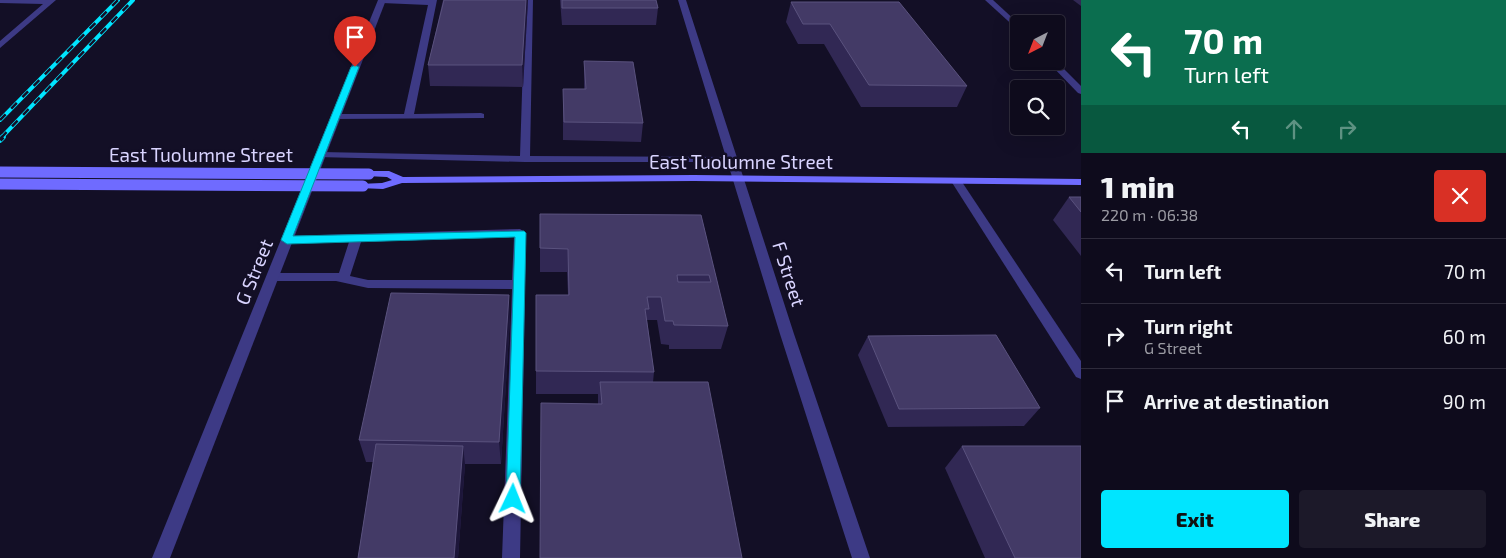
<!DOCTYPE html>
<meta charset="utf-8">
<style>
:root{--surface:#0e0b1c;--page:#1c1929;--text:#f1f3f6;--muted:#9b9ba3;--line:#2e2b3b;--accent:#00e5ff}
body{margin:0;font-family:"Exo 2",sans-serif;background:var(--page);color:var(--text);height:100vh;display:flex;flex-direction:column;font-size:19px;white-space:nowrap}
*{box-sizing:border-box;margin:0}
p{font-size:16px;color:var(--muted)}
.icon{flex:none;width:28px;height:28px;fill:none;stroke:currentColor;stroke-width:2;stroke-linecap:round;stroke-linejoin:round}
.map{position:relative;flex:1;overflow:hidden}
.panel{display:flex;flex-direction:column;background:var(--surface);width:425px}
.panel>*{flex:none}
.guide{background:#0b6e4f;color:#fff;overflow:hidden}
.needle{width:32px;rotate:222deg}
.controls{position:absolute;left:1010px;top:15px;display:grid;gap:10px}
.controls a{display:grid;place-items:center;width:55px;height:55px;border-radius:5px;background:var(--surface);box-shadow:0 5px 20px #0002,0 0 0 1px var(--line);font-size:25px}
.pin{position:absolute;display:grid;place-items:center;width:42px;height:42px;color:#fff;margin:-51px -21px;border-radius:50% 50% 50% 0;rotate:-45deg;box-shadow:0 0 5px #0007}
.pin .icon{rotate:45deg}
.me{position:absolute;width:55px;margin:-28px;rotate:2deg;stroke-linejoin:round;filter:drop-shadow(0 0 4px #0008)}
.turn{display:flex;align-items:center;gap:18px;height:105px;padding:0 20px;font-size:22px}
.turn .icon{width:65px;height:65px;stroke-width:2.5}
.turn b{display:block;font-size:35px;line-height:42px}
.lanes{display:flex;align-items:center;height:48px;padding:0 20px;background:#0003;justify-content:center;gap:25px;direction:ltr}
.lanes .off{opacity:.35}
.round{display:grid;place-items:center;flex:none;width:52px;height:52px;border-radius:5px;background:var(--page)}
.overview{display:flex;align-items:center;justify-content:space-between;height:85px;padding:0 20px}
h1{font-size:30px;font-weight:800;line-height:38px}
.primary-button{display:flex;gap:10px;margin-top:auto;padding:10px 20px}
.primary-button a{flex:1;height:58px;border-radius:5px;background:var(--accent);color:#111;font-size:20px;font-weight:800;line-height:58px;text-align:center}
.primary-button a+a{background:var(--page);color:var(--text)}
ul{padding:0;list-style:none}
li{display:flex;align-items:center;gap:15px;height:65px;padding:0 20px;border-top:1px solid var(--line)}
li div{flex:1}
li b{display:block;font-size:19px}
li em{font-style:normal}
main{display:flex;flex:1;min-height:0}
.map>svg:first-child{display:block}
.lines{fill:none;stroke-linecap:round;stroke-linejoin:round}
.service{fill:#3d3a85;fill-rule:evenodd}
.tertiary{fill:#3d3a85;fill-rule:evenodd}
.secondary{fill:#6f6bff;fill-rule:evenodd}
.rail-far1-casing{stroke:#00e5ff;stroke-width:4}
.rail-casing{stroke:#00e5ff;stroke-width:5.5}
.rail-far1{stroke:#130f26;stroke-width:2.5;stroke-dasharray:8;stroke-linecap:butt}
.rail{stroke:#130f26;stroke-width:4;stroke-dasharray:11;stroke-linecap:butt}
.secondary-bridge{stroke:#6f6bff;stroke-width:11}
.wall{fill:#312854}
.shaded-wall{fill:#1d163a}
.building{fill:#433a66;stroke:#5a527e;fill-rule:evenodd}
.route{fill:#00e5ff;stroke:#0095a6}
.labels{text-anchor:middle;stroke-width:5;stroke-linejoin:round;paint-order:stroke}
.street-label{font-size:19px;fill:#d9d4ff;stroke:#130f26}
</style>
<main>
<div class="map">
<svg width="1081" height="558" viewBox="0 0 1081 558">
<rect width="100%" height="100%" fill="#130f26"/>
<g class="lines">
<g class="service">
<path d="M0 0H56L0 48V41L43 4 0 3Z"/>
<path d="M379 0H437L414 114 481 113 484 114V118L333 119 331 117 336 114H404L428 5 382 3Z"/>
<path d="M525 0H533L530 156 732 157 737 160 736 162H525L317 157 316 155 321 152 520 156Z"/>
<path d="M956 178 960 179 1081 361V379L1076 377 951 181Z"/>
<path d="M520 229 526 233 520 558H502L512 289 368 288 336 281H272L266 277 272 273H339L349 242 283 243 281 240 287 236ZM514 237 512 280H368L350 276 361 242Z"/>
</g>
<g class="tertiary">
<path d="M378 0H386L170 558H152Z"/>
<path d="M678 0H686L794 334 870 558H852L780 334Z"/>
<path d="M985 0H993L1019 24V31Z"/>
<path d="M1047 61H1056L1081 86V94L1078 93Z"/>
</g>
<path class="secondary" d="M369 171H389L403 177 694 175 1081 179V185L694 181 402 183 383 189 359 188 358 186 359 184 382 183 392 180 387 177 365 176 364 174 365 172Z"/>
<defs>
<g id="rail-far1">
<path d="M0 120 118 0"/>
<path d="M1 138 133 0"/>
</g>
<path id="rail" d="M0 140 3 137"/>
</defs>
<use href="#rail-far1" class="rail-far1-casing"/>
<use href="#rail" class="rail-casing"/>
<use href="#rail-far1" class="rail-far1"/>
<use href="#rail" class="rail"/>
<g class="secondary-bridge">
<path d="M0 172 369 174"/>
<path d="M0 184 363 186"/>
</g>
</g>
<g class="wall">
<path d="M443 0H528L523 87 430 86 428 65Z"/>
<path d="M560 0H656L658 8 656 25H562Z"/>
<path d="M1073 0H1081V6Z"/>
<path d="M791 2 967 86 957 107H861L824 44H798L786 22Z"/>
<path d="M584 61 643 123 641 142 563 140V89H584Z"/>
<path d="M1069 197H1081V256L1053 220Z"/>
<path d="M540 214 701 215 728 326 721 349H669V345L661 344 657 320H647L654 372 653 382 742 558 598 404V394H536V371L568 295 567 272H540Z"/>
<path d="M510 318 501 464H465L458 558H358L373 462H366L359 440Z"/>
<path d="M868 336 1040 408 1024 426 888 427 858 355Z"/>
<path d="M962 446 1081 558H985L945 468Z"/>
</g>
<g class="shaded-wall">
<path d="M526 0H528L523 87 522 65Z"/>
<path d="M509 295 510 318 501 464 499 442Z"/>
<path d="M463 446 465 464 458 558H454Z"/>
</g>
<g class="building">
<path d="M444 0H526L522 65H428Z"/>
<path d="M562 0H656L658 8H562Z"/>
<path d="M791 2H899L967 86 869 85 830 24H803Z"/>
<path d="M584 61 633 62 643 123 564 122 563 89H586Z"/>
<path d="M1069 197H1081V212Z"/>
<path d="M540 214 701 215 728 326 674 325 673 321H665L661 297H647L649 309H645L654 372 536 371V295H569L568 249 540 248ZM677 275H709L711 282H678Z"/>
<path d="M391 293 509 295 499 442 359 440Z"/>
<path d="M996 335 1040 408 899 409 868 336Z"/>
<path d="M600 382H708L742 558H540L541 403 602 404Z"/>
<path d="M376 444 463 446 454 558H358Z"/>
<path d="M962 446H1081V558H1015Z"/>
</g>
<path class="route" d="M355 65 359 67 293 236 524 231 526 233 520 499 518 504 513 506 508 504 506 499 515 237 287 244 281 240 351 67Z"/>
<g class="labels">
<g class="street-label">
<text x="201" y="162">East Tuolumne Street</text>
<text x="741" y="169">East Tuolumne Street</text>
<text transform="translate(254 272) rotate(-68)" y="7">G Street</text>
<text transform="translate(789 274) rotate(72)" y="7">F Street</text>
</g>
</g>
</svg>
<div class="controls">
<a><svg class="needle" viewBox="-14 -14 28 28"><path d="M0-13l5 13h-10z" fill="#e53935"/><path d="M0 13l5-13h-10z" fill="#9b9ba3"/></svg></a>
<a><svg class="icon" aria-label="search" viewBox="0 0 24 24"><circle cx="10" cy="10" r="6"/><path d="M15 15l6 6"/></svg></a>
</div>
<div class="pin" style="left:355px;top:67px;background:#d93025"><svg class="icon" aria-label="arrive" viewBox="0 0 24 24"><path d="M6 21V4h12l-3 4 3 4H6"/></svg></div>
<svg class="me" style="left:513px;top:499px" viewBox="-20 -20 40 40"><path d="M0-17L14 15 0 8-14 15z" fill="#00e5ff" stroke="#fff" stroke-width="4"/></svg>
</div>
<section class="panel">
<div class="guide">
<div class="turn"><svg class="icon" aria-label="left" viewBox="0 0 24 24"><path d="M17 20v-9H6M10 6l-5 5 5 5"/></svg><div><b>70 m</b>Turn left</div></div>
<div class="lanes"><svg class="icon" aria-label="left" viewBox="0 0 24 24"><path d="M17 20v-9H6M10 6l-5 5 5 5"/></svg><svg class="icon off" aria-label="ahead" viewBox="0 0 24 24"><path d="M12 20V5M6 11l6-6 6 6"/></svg><svg class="icon off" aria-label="right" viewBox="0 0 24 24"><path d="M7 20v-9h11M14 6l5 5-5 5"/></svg></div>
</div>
<div class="overview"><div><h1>1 min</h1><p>220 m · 06:38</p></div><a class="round" style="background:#d93025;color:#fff"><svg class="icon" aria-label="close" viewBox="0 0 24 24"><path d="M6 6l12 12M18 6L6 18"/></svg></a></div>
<ul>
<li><svg class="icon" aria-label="left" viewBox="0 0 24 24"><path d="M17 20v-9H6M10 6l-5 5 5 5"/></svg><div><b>Turn left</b></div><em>70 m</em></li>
<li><svg class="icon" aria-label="right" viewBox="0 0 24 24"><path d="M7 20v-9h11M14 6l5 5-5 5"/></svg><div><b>Turn right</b><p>G Street</p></div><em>60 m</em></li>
<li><svg class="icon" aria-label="arrive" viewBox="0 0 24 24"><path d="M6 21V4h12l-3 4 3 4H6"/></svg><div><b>Arrive at destination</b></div><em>90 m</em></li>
</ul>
<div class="primary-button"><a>Exit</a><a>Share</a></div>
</section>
</main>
